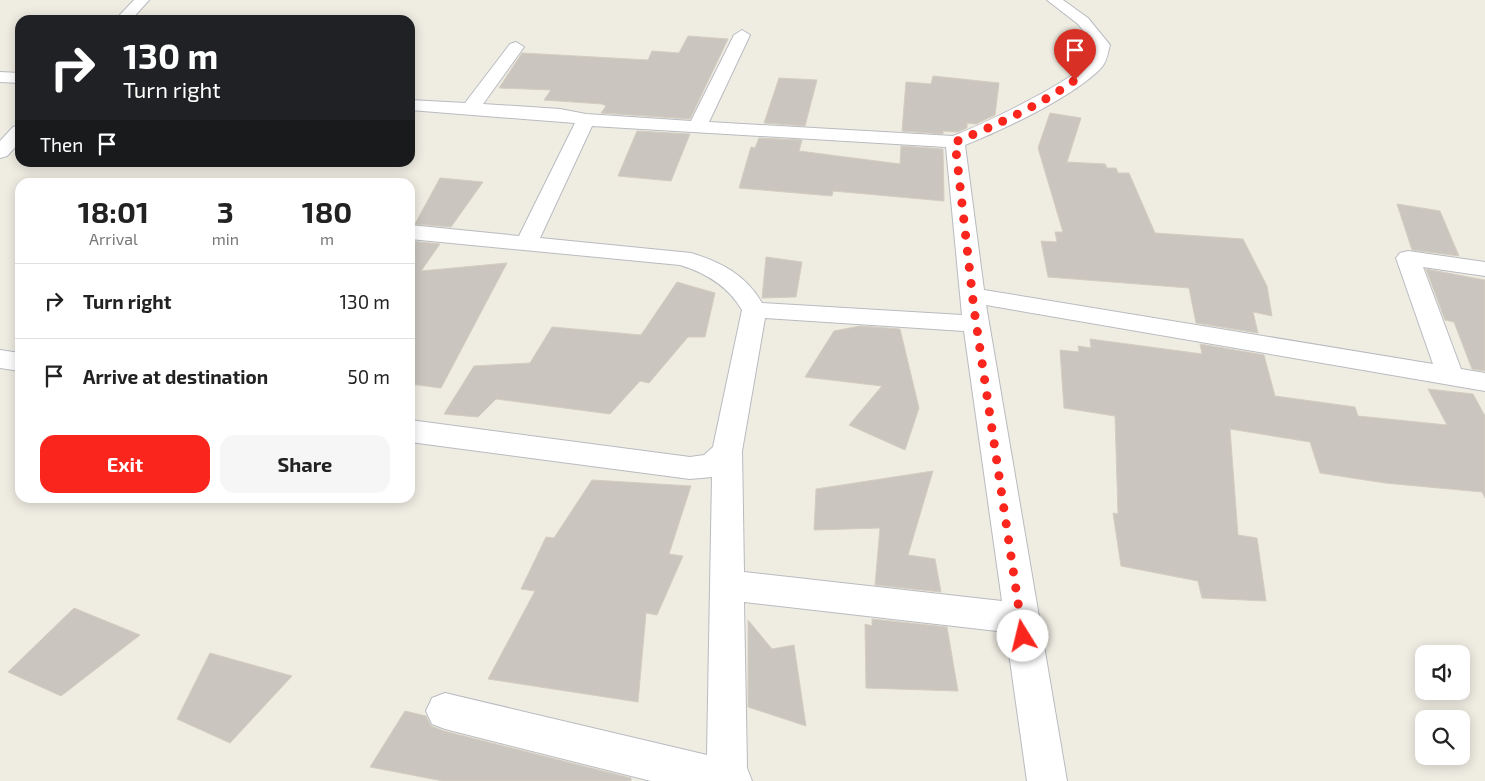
<!DOCTYPE html>
<style>
:root{--surface:#fff;--page:#f6f6f6;--text:#222;--muted:#767676;--line:#e0e0e0;--accent:#fa251d}
body{margin:0;font-family:"Exo 2",sans-serif;background:var(--page);color:var(--text);height:100vh;display:flex;flex-direction:column;font-size:19px;white-space:nowrap}
*{box-sizing:border-box;margin:0}
p{font-size:16px;color:var(--muted)}
.icon{flex:none;width:28px;height:28px;fill:none;stroke:currentColor;stroke-width:2;stroke-linecap:round;stroke-linejoin:round}
.map{position:relative;flex:1;overflow:hidden}
.side{position:absolute;left:15px;top:178px;width:400px;height:325px;display:flex;flex-direction:column;background:var(--surface);border-radius:15px;box-shadow:0 2px 12px #0003}
.side>*{flex:none}
.hud{position:absolute;left:15px;top:15px;width:400px;height:152px;border-radius:15px;box-shadow:0 2px 12px #0003;background:#202124;color:#fff;overflow:hidden}
.buttons{position:absolute;left:1415px;top:645px;display:grid;gap:10px}
.buttons a{display:grid;place-items:center;width:55px;height:55px;border-radius:10px;background:var(--surface);box-shadow:0 2px 12px #0003;font-size:25px}
.pin{position:absolute;display:grid;place-items:center;width:42px;height:42px;color:#fff;margin:-51px -21px;border-radius:50% 50% 50% 0;rotate:-45deg;box-shadow:0 0 5px #0007}
.pin .icon{rotate:45deg}
.me{position:absolute;width:55px;margin:-28px;rotate:351deg;stroke-linejoin:round;filter:drop-shadow(0 0 4px #0008)}
.turn{display:flex;align-items:center;gap:18px;height:105px;padding:0 25px;font-size:22px}
.turn .icon{width:65px;height:65px;stroke-width:2.5}
.turn b{display:block;font-size:35px;line-height:42px}
.then{display:flex;align-items:center;height:48px;padding:0 25px;background:#0003;gap:10px;font-size:19px}
.eta{display:flex;justify-content:space-evenly;align-items:center;height:85px;text-align:center}
.eta b{font-size:30px;font-weight:700;line-height:35px}
.action{display:flex;gap:10px;margin-top:auto;padding:10px 25px}
.action a{flex:1;height:58px;border-radius:15px;background:var(--accent);color:#fff;font-size:20px;font-weight:700;line-height:58px;text-align:center}
.action a+a{background:var(--page);color:var(--text)}
ul{padding:0;list-style:none}
li{display:flex;align-items:center;gap:15px;height:75px;padding:0 25px;border-top:1px solid var(--line)}
li div{flex:1}
li b{display:block;font-size:19px}
li em{font-style:normal}
.map>svg:first-child{display:block}
.building{fill:#cac6bf;stroke:#d4cdc0}
.lines{fill:none;stroke-linecap:round;stroke-linejoin:round}
.minor-casing{stroke:#b8bbc0;stroke-width:2}
.minor{fill:#fff;fill-rule:evenodd}
.route{stroke:#fa251d;stroke-width:9;stroke-dasharray:0 16.2}
</style>
<div class="map">
<svg width="1485" height="781" viewBox="0 0 1485 781">
<rect width="100%" height="100%" fill="#efece2"/>
<g class="building">
<path d="M688 36 728 39 690 119 601 113 606 106 602 104 544 100 551 90 499 88 522 53 648 60 652 51 679 53Z"/>
<path d="M933 76 999 83 995 115 976 124 967 123V128L958 132 943 131V134L902 131 906 82 931 84Z"/>
<path d="M779 78 817 80 805 126 764 123Z"/>
<path d="M1050 113 1081 118 1067 162 1105 164 1107 168H1116L1118 173H1129L1155 233 1243 239 1267 286 1272 316 1253 312 1258 333 1196 323 1189 288 1048 277 1041 241 1057 242 1055 232H1063L1038 148Z"/>
<path d="M637 131 690 134 671 181 618 176Z"/>
<path d="M759 138 802 140 799 151 900 164 901 146 943 149 944 201 833 191 832 196 739 188 751 147 755 148Z"/>
<path d="M440 178 483 182 451 227 415 224Z"/>
<path d="M1397 204 1440 211 1459 256 1412 250Z"/>
<path d="M410 241 440 244 421 271 507 263 441 388 410 384Z"/>
<path d="M766 257 802 262 796 297 762 298Z"/>
<path d="M1426 269 1485 280V371L1472 369 1454 322 1445 320Z"/>
<path d="M677 282 715 293 705 337H688L649 383 640 381 610 414 496 399 478 417 444 414 474 366 530 363 552 327 641 335Z"/>
<path d="M860 326 900 329 919 408 905 450 849 425 882 386 805 377 834 331Z"/>
<path d="M1090 339 1202 354 1200 344 1264 355 1275 396 1355 407 1358 416 1447 425 1428 389 1473 394 1485 416V498L1482 492 1385 483 1320 473 1310 442 1230 429 1238 535 1257 538 1266 601 1202 598 1198 581 1121 566 1113 513 1118 514 1115 416 1064 408 1060 350 1079 352 1078 346 1091 348Z"/>
<path d="M933 471 908 555 935 559 941 592 875 585 880 528 814 530 816 489Z"/>
<path d="M592 480 691 486 669 554 683 556 657 615 646 613 638 702 488 679 535 591 521 589 546 537 554 538Z"/>
<path d="M74 608 140 635 61 696 8 672Z"/>
<path d="M872 619 947 627 958 691 866 688 865 624 872 626Z"/>
<path d="M748 620 772 649 794 645 806 726 748 707Z"/>
<path d="M210 653 292 676 230 743 177 719Z"/>
<path d="M405 711 426 716 431 726 444 731 631 778V781H443L370 767Z"/>
</g>
<g class="lines">
<defs>
<g id="minor">
<path d="M134 0H149L131 20H115Z"/>
<path d="M1047 0H1063L1088 18 1110 45C1108 52 1107 61 1102 67 1075 96 1003 130 965 145L984 290 1433 364 1396 258 1400 253 1408 251 1485 262V276L1423 267 1461 369 1485 373V391L986 305 1067 781H1027L1006 632 744 602 747 768 752 781H651L445 729 432 724 426 711 432 698 445 693 707 755 712 477 690 479 410 442V420L690 457 704 455 713 447 742 310C728 286 706 273 680 265L410 239V225L519 236 575 123 410 110V100L465 103 510 44 516 42 524 47 483 104 560 109 586 114 691 121 734 35 742 30 750 35 709 122 953 136C979 126 1075 81 1089 60 1091 56 1092 50 1094 45L1078 24ZM592 126 946 147 962 315 762 303C746 275 721 262 691 253L540 238ZM765 318 964 331 1002 601 744 572 742 451Z"/>
<path d="M0 72 20 73V83L0 82Z"/>
<path d="M20 125V142L7 156 0 158V141L13 127Z"/>
<path d="M0 350 20 353V371L0 368Z"/>
</g>
</defs>
<use href="#minor" class="minor-casing"/>
<use href="#minor" class="minor"/>
</g>
<g class="lines">
<path class="route" d="M1023 636 974 309 955 142C994 126 1041 105 1075 80"/>
</g>
</svg>
<div class="buttons">
<a><svg class="icon" aria-label="sound" viewBox="0 0 24 24"><path d="M4 9h4l5-4v14l-5-4H4zM17 9q2 3 0 6"/></svg></a>
<a><svg class="icon" aria-label="search" viewBox="0 0 24 24"><circle cx="10" cy="10" r="6"/><path d="M15 15l6 6"/></svg></a>
</div>
<div class="pin" style="left:1075px;top:80px;background:#d93025"><svg class="icon" aria-label="arrive" viewBox="0 0 24 24"><path d="M6 21V4h12l-3 4 3 4H6"/></svg></div>
<svg class="me" style="left:1023px;top:636px" viewBox="-20 -20 40 40"><circle r="19" fill="#fff"/><path d="M0-13L10 11 0 6-10 11z" fill="#fa251d"/></svg>
<div class="hud">
<div class="turn"><svg class="icon" aria-label="right" viewBox="0 0 24 24"><path d="M7 20v-9h11M14 6l5 5-5 5"/></svg><div><b>130 m</b>Turn right</div></div>
<div class="then">Then<svg class="icon" aria-label="arrive" viewBox="0 0 24 24"><path d="M6 21V4h12l-3 4 3 4H6"/></svg></div>
</div>
<section class="side">
<div class="eta">
<div><b>18:01</b><p>Arrival</p></div>
<div><b>3</b><p>min</p></div>
<div><b>180</b><p>m</p></div>
</div>
<ul>
<li><svg class="icon" aria-label="right" viewBox="0 0 24 24"><path d="M7 20v-9h11M14 6l5 5-5 5"/></svg><div><b>Turn right</b></div><em>130 m</em></li>
<li><svg class="icon" aria-label="arrive" viewBox="0 0 24 24"><path d="M6 21V4h12l-3 4 3 4H6"/></svg><div><b>Arrive at destination</b></div><em>50 m</em></li>
</ul>
<div class="action"><a>Exit</a><a>Share</a></div>
</section>
</div>
